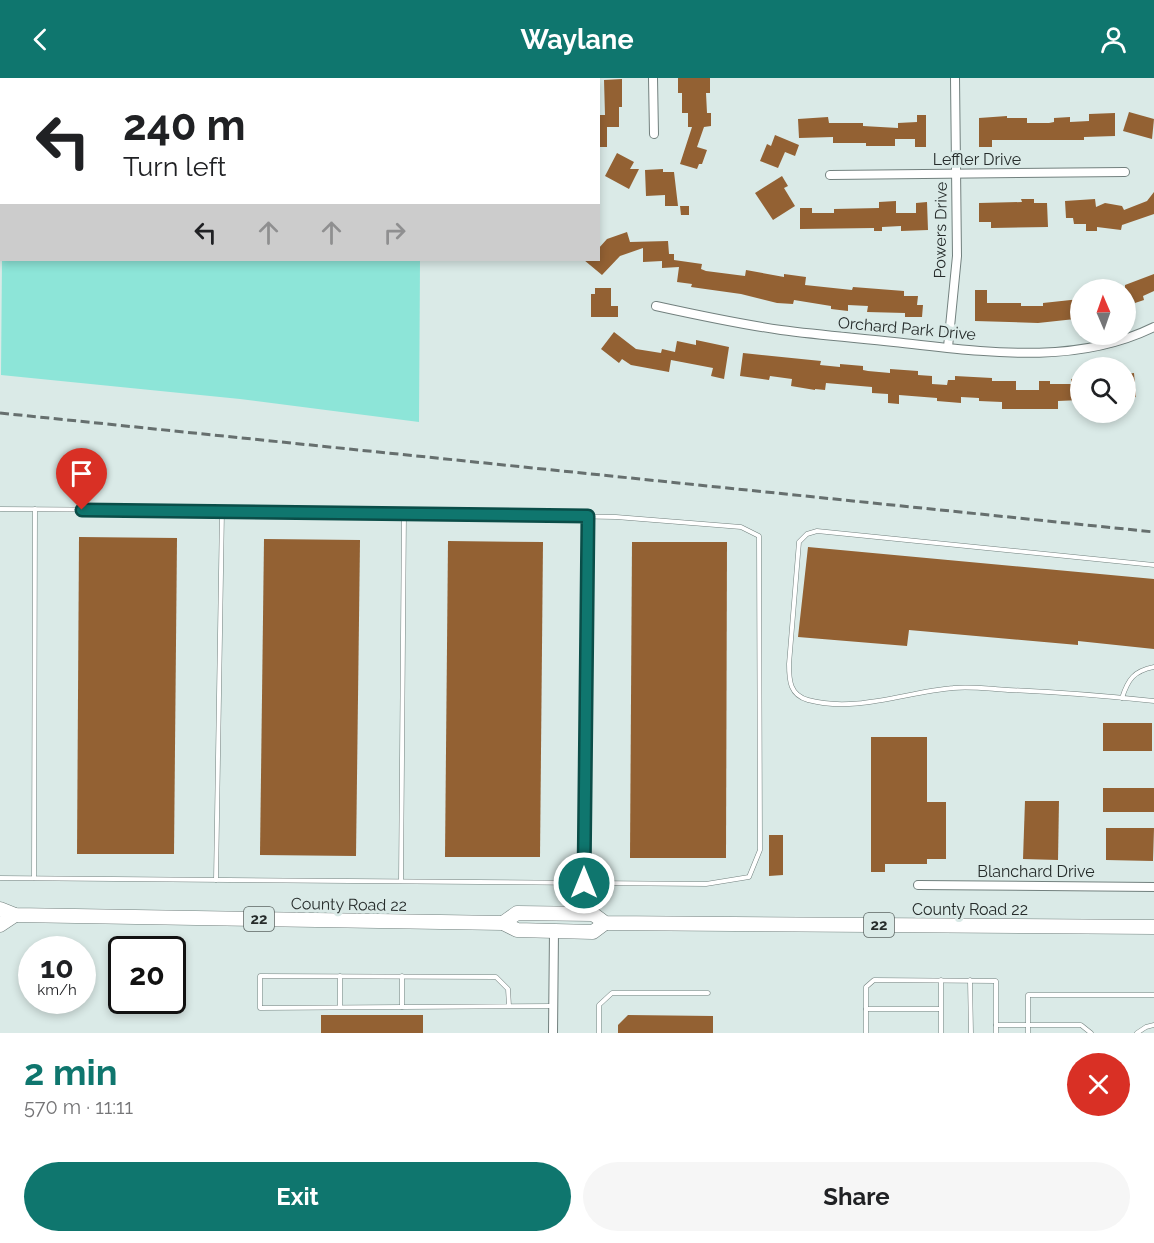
<!DOCTYPE html>
<meta charset="utf-8">
<style>
:root{--surface:#fff;--page:#f6f6f6;--text:#202124;--muted:#757577;--accent:#0f766e}
body{margin:0;font-family:Raleway,sans-serif;background:var(--page);color:var(--text);height:100vh;display:flex;flex-direction:column;font-size:22px;white-space:nowrap}
*{box-sizing:border-box;margin:0}
p{font-size:20px;color:var(--muted)}
.icon{flex:none;width:33px;height:33px;fill:none;stroke:currentColor;stroke-width:2;stroke-linecap:round;stroke-linejoin:round}
.map{position:relative;height:955px;overflow:hidden}
.panel{display:flex;flex-direction:column;background:var(--surface);flex:1}
.panel>*{flex:none}
.hud{position:absolute;left:0px;top:0px;width:600px;height:183px;box-shadow:0 3px 9px #0003;background:#fff;color:var(--text);overflow:hidden}
.needle{width:39px;rotate:358deg}
.fabs{position:absolute;left:1070px;top:201px;display:grid;gap:12px}
.fabs a{display:grid;place-items:center;width:66px;height:66px;border-radius:50%;background:var(--surface);box-shadow:0 3px 9px #0003;font-size:30px}
.speed{position:absolute;left:18px;top:858px;display:flex;gap:12px;font-size:30px;font-weight:700;text-align:center}
.speed>*{display:grid;place-content:center;width:78px;height:78px;border-radius:50%;background:var(--surface);box-shadow:0 3px 9px #0003;line-height:1}
.speed small{font-size:15px;font-weight:400}
.speed .limit{border:3px solid #111;border-radius:9px;background:#fff;color:#111}
.pin{position:absolute;display:grid;place-items:center;width:51px;height:51px;color:#fff;margin:-62px -26px;border-radius:50% 50% 50% 0;rotate:-45deg;box-shadow:0 0 6px #0007}
.pin .icon{rotate:45deg}
.me{position:absolute;width:66px;margin:-33px;rotate:0deg;stroke-linejoin:round;filter:drop-shadow(0 0 4px #0008)}
.turn{display:flex;align-items:center;gap:21px;height:126px;padding:0 24px;font-size:27px}
.turn .icon{width:78px;height:78px;stroke-width:2.5}
.turn b{display:block;font-size:42px;line-height:51px}
.lanes{display:flex;align-items:center;height:57px;padding:0 24px;background:#0003;justify-content:center;gap:30px;direction:ltr}
.lanes .off{opacity:.35}
.round{display:grid;place-items:center;flex:none;width:63px;height:63px;border-radius:32px;background:var(--page)}
.headline{display:flex;align-items:center;justify-content:space-between;height:102px;padding:0 24px}
h1{font-size:36px;font-weight:700;line-height:45px;color:var(--accent)}
.action{display:flex;gap:12px;margin-top:auto;padding:12px 24px}
.action a{flex:1;height:69px;border-radius:36px;background:var(--accent);color:#fff;font-size:24px;font-weight:700;line-height:69px;text-align:center}
.action a+a{background:var(--page);color:var(--text)}
header{display:flex;justify-content:space-between;align-items:center;height:78px;padding:0 24px;background:var(--accent);color:#fff;font-size:27px;font-weight:700}
.map>svg:first-child{display:block}
.green{fill:#8de5d8}
.building{fill:#936133}
.lines{fill:none;stroke-linecap:round;stroke-linejoin:round}
.service-casing{stroke:#72807e;stroke-width:5}
.minor-casing{stroke:#72807e;stroke-width:10}
.primary-casing{stroke:#72807e;stroke-width:15}
.service{stroke:#fff;stroke-width:4}
.minor{stroke:#fff;stroke-width:8}
.primary{stroke:#fff;stroke-width:14}
.rail{stroke:#666f6e;stroke-width:3;stroke-dasharray:9 4.5;stroke-linecap:butt}
.route-casing{stroke:#0a4d48;stroke-width:15}
.route{stroke:#0f766e;stroke-width:10}
.labels{text-anchor:middle;stroke-width:6;stroke-linejoin:round;paint-order:stroke}
.shield{fill:#daeae7;stroke:#5c6563;stroke-width:1.5}
.shield-label{font-size:15px;font-weight:bold;fill:#262c2b}
.street-label{font-size:16px;fill:#262c2b;stroke:#daeae7}
</style>
<header><svg class="icon" aria-label="back" viewBox="0 0 24 24"><path d="M15 5l-7 7 7 7"/></svg>Waylane<svg class="icon" aria-label="person" viewBox="0 0 24 24"><circle cx="12" cy="8" r="4"/><path d="M4 21q1-7 8-7t8 7"/></svg></header>
<div class="map">
<svg width="1154" height="955" viewBox="0 0 1154 955">
<rect width="100%" height="100%" fill="#daeae7"/>
<g class="green">
<path d="M44 0H422L44 2Z"/>
<path d="M2 182H420L419 344 240 321 1 297Z"/>
</g>
<g class="building">
<path d="M678 0H710V15H706L707 35H711V48L704 49 697 69 707 72 702 86H699L697 91 680 86 692 49H688V35H682V15H678Z"/>
<path d="M622 1V29H619V49H607V69H598V37H605L604 2Z"/>
<path d="M1129 34 1154 41 1152 61 1123 53Z"/>
<path d="M1115 35V58L1084 59V62H992V69H979V40L1007 38V40H1027V45H1049L1054 44V40L1070 39V44L1089 43V36Z"/>
<path d="M917 37H926V69H915V61H895V68H866V65H833V59L799 60 798 41 828 39 829 45H863V48L898 50V45L917 44Z"/>
<path d="M775 57 799 67 795 78 785 74 778 90 760 83 767 66 771 68Z"/>
<path d="M617 75 634 84 630 91H639L629 111 605 98Z"/>
<path d="M663 91V94H674L678 128H665V117L646 118 645 92Z"/>
<path d="M782 98 788 108 784 110 795 128 773 142 755 115Z"/>
<path d="M1154 114V136L1122 147 1121 152 1097 149V153H1086V146H1074L1073 140H1066L1065 123 1095 121 1096 129 1105 125 1122 128 1124 132 1147 123Z"/>
<path d="M1021 121H1034V125H1047L1048 149 991 150V144H979V125L1022 124Z"/>
<path d="M896 123V135H916V125L927 124 928 152 901 153V148L882 149V153H874V150L800 151V130H812V135H834V131L879 130V124Z"/>
<path d="M680 128H689V137H681Z"/>
<path d="M627 154 630 164 668 163 669 176H674V182L702 186 701 191 706 193 745 198 746 192 784 199V196L806 199 805 207 852 212 853 209 904 213V218H918L917 227H923L922 239H905V235L867 234 868 228 848 227V233L831 231V228L794 222 793 226 777 225 741 216 691 209 692 206 677 204 679 189 662 190V183L643 184V170L620 178 602 197 584 182H598V171L607 161Z"/>
<path d="M1154 196V213L1143 218 1144 222 1135 225 1134 222 1125 225V207Z"/>
<path d="M595 210H611V228H618V239H591V216H595Z"/>
<path d="M975 212H987V225H1021V228H1043V225L1080 221V239L1075 241 1038 245 975 243Z"/>
<path d="M614 254 636 271 661 275 662 271 675 274 677 263 696 267V262L729 269 724 301 711 298 713 290 671 282 669 294 631 287 622 281 619 285 601 271Z"/>
<path d="M743 275 821 283 820 287 840 289V286L863 288V292L868 293 890 295V291L918 293V297L932 298V306L947 307 948 302H955V298L992 300V303H1016V312H1039V303H1050V306H1071V301L1080 300V322L1058 323V331H1002V324L979 323V320L961 319V325L937 323V320L899 317V326L888 325V316L872 315V309L826 305 825 312 815 311V312L791 308 792 301 770 298 769 302 740 298Z"/>
<path d="M1134 295 1136 319 1126 321 1125 296Z"/>
<path d="M79 459 177 460 174 776H77Z"/>
<path d="M264 461 360 462 356 778 260 777Z"/>
<path d="M448 463 543 464 540 779H445Z"/>
<path d="M632 464H727L726 780H630Z"/>
<path d="M808 469 1154 501V571L1078 563V567L909 552 907 568 798 559Z"/>
<rect x="1103" y="645" width="49" height="28"/>
<path d="M871 659H927V724H946V781H927V786H885V794H871Z"/>
<rect x="1103" y="710" width="51" height="24"/>
<path d="M1025 723H1059L1058 782 1023 781Z"/>
<path d="M1106 750H1154L1153 783 1106 782Z"/>
<path d="M769 757H783V797L769 798Z"/>
<rect x="321" y="937" width="102" height="18"/>
<path d="M628 937 713 938V955H618V947Z"/>
</g>
<g class="lines">
<defs>
<g id="service">
<path d="M0 431 301 433 616 439 741 449 759 458 760 772 749 799 706 806 0 800"/>
<path d="M1154 487 817 453 807 456 799 464 789 586C789 603 790 617 808 622 856 635 906 614 953 610 971 608 990 611 1008 612 1057 614 1106 618 1154 623"/>
<path d="M1122 620C1128 601 1134 593 1154 589"/>
<path d="M34 800 35 431"/>
<path d="M216 802 222 433"/>
<path d="M401 803 404 435"/>
<path d="M584 805 588 438"/>
<path d="M941 902V955"/>
<path d="M970 902 971 955"/>
<path d="M509 928 508 911 496 899 260 898V930L553 928"/>
<path d="M340 929V898"/>
<path d="M402 929V898"/>
<path d="M866 931H940"/>
<path d="M996 947H1081L1091 955"/>
<path d="M599 955V927L612 915H708"/>
<path d="M866 955V909L874 902 996 903V955"/>
<path d="M1028 955V917H1154"/>
<path d="M1137 955 1146 949 1154 947"/>
</g>
<g id="minor">
<path d="M653 0 654 56"/>
<path d="M830 97 1125 94"/>
<path d="M656 228C697 237 739 246 781 252 819 257 857 260 894 264 980 273 1073 289 1154 249"/>
<path d="M948 269 957 178 955 0"/>
<path d="M918 807 1154 809"/>
<path d="M553 955 554 853"/>
</g>
<g id="primary">
<path d="M0 831 15 837 503 845 517 852 593 854 605 845"/>
<path d="M503 845 517 835 593 836 605 845 1154 849"/>
<path d="M0 847 15 837"/>
</g>
</defs>
<use href="#service" class="service-casing"/>
<use href="#minor" class="minor-casing"/>
<use href="#primary" class="primary-casing"/>
<use href="#service" class="service"/>
<use href="#minor" class="minor"/>
<use href="#primary" class="primary"/>
<path class="rail" d="M0 335 1154 454"/>
</g>
<g class="lines">
<defs>
<path id="route" d="M82 432 588 438 584 805"/>
</defs>
<use href="#route" class="route-casing"/>
<use href="#route" class="route"/>
</g>
<g class="labels">
<g class="shield">
<rect x="244" y="829" width="30" height="24" rx="4.5"/>
<rect x="864" y="835" width="30" height="24" rx="4.5"/>
</g>
<g class="shield-label">
<text x="259" y="846">22</text>
<text x="879" y="852">22</text>
</g>
<g class="street-label">
<text x="977" y="87">Leffler Drive</text>
<text transform="translate(940 152) rotate(-89)" y="6">Powers Drive</text>
<text transform="translate(907 250) rotate(5)" y="6">Orchard Park Drive</text>
<text x="1036" y="799">Blanchard Drive</text>
<text transform="translate(349 826) rotate(1)" y="6">County Road 22</text>
<text x="970" y="837">County Road 22</text>
</g>
</g>
</svg>
<div class="fabs">
<a><svg class="needle" viewBox="-14 -14 28 28"><path d="M0-13l5 13h-10z" fill="#e53935"/><path d="M0 13l5-13h-10z" fill="#757577"/></svg></a>
<a><svg class="icon" aria-label="search" viewBox="0 0 24 24"><circle cx="10" cy="10" r="6"/><path d="M15 15l6 6"/></svg></a>
</div>
<div class="speed"><div>10<small>km/h</small></div><div class="limit">20</div></div>
<div class="pin" style="left:82px;top:432px;background:#d93025"><svg class="icon" aria-label="arrive" viewBox="0 0 24 24"><path d="M6 21V4h12l-3 4 3 4H6"/></svg></div>
<svg class="me" style="left:584px;top:805px" viewBox="-20 -20 40 40"><circle r="17" fill="#0f766e" stroke="#fff" stroke-width="3"/><path d="M0-11L8 9 0 5-8 9z" fill="#fff"/></svg>
<div class="hud">
<div class="turn"><svg class="icon" aria-label="left" viewBox="0 0 24 24"><path d="M17 20v-9H6M10 6l-5 5 5 5"/></svg><div><b>240 m</b>Turn left</div></div>
<div class="lanes"><svg class="icon" aria-label="left" viewBox="0 0 24 24"><path d="M17 20v-9H6M10 6l-5 5 5 5"/></svg><svg class="icon off" aria-label="ahead" viewBox="0 0 24 24"><path d="M12 20V5M6 11l6-6 6 6"/></svg><svg class="icon off" aria-label="ahead" viewBox="0 0 24 24"><path d="M12 20V5M6 11l6-6 6 6"/></svg><svg class="icon off" aria-label="right" viewBox="0 0 24 24"><path d="M7 20v-9h11M14 6l5 5-5 5"/></svg></div>
</div>
</div>
<section class="panel">
<div class="headline"><div><h1>2 min</h1><p>570 m · 11:11</p></div><a class="round" style="background:#d93025;color:#fff"><svg class="icon" aria-label="close" viewBox="0 0 24 24"><path d="M6 6l12 12M18 6L6 18"/></svg></a></div>
<div class="action"><a>Exit</a><a>Share</a></div>
</section>
